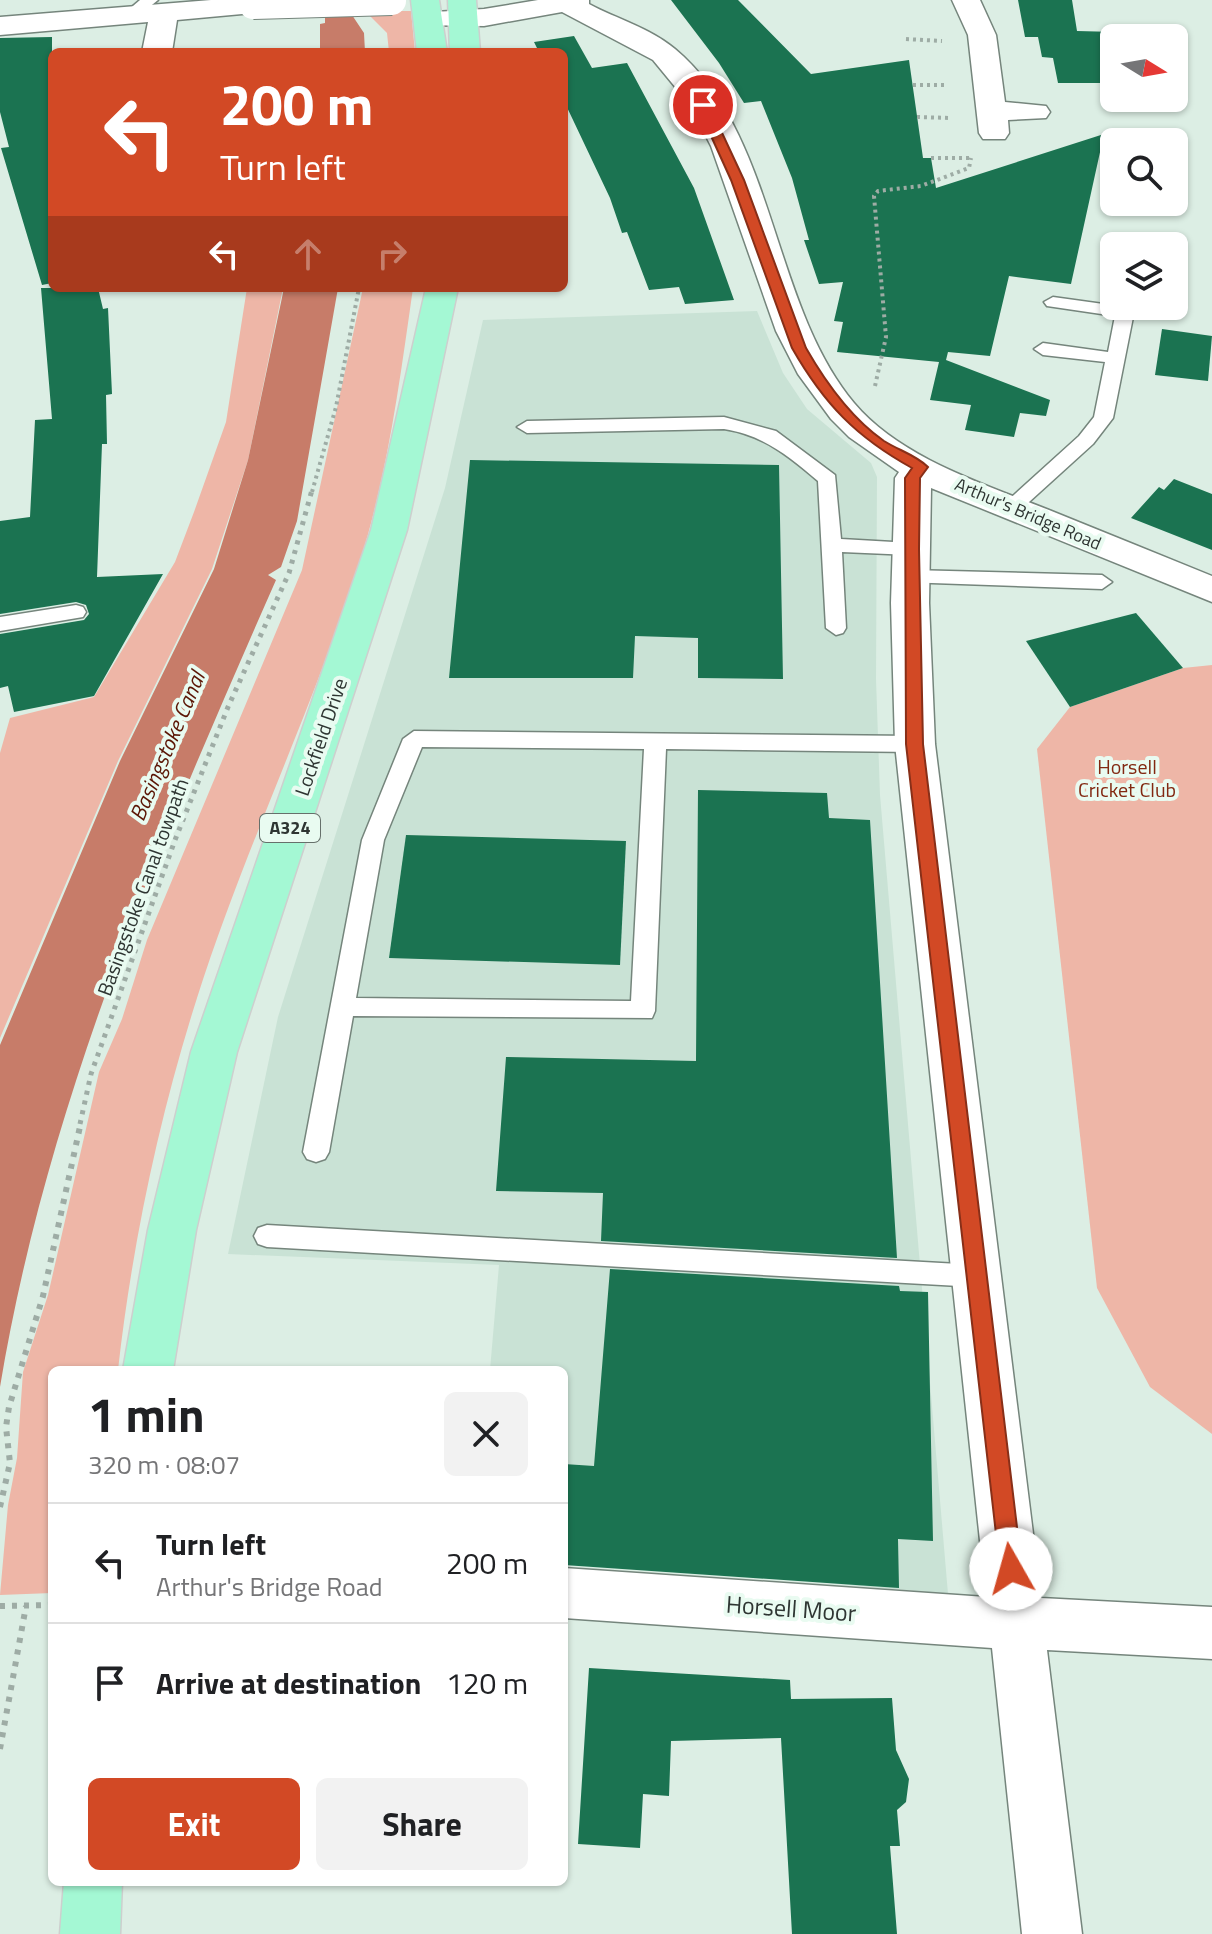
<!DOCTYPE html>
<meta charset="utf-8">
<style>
:root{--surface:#fff;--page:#f2f2f2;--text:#202124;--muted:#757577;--line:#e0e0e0;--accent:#d24925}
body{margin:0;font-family:"Titillium Web",sans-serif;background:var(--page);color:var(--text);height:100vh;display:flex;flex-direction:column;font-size:30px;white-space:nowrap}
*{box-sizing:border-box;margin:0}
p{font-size:26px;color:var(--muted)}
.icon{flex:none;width:44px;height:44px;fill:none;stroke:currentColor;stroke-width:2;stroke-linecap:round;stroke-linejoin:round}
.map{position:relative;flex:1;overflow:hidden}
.sheet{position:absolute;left:48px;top:1366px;width:520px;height:520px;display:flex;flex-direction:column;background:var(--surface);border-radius:12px;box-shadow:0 2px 6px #0004}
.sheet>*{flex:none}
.top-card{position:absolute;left:48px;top:48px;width:520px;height:244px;border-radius:12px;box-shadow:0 2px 6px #0004;background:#d24925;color:#fff;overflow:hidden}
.needle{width:52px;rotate:101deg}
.fabs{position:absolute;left:1100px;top:24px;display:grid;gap:16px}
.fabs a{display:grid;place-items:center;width:88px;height:88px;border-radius:12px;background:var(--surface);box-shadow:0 2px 6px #0004;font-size:40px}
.pin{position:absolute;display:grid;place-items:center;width:68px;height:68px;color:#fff;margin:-34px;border:4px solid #fff;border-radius:50%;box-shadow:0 2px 8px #0007}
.me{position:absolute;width:88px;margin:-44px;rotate:353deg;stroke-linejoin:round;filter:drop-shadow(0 0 6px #0008)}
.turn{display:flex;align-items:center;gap:28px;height:168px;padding:0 40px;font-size:36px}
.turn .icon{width:104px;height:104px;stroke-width:2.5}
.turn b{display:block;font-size:56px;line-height:68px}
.lanes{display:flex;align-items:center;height:76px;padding:0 40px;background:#0003;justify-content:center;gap:40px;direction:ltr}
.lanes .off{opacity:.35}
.round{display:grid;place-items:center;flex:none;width:84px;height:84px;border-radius:12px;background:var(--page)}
.headline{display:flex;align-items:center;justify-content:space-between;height:136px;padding:0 40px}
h1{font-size:48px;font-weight:700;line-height:60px}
.cta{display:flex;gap:16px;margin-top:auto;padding:16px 40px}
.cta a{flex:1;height:92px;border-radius:12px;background:var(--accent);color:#fff;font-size:32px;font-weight:700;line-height:92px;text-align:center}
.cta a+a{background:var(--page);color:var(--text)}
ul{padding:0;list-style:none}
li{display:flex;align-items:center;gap:24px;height:120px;padding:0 40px;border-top:2px solid var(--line)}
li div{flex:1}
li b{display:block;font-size:30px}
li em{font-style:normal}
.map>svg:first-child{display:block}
.built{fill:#c9e2d5}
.green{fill:#eeb6a7}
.water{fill:#c77c69}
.building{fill:#1b7351}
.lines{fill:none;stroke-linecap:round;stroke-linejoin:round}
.service-casing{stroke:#75857c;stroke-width:3}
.minor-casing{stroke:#75857c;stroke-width:3}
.primary-casing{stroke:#cdcfce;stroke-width:3}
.path-far2{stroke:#9eaca5;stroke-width:4;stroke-dasharray:3 4;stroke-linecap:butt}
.path-far1{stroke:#9eaca5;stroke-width:5;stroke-dasharray:4 6;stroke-linecap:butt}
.path{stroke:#9eaca5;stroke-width:6;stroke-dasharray:5 7;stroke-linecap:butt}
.service{fill:#fff;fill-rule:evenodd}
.minor{fill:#fff;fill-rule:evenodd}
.primary{fill:#a4f8d4;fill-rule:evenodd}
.pedestrian-bridge-casing{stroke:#75857c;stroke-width:30;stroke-linecap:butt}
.pedestrian-bridge{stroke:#fff;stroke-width:28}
.route{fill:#d24925;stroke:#882f18;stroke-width:2}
.labels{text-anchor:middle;stroke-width:8;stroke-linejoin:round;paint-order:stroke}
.far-street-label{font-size:18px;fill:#2e3532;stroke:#e9fbf1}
.shield{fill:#e9fbf1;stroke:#66706b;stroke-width:2}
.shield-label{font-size:18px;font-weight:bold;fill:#2e3532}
.street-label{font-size:20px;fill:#2e3532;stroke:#e9fbf1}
.park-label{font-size:20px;fill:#822811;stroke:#e9fbf1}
.water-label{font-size:22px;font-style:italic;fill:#5b1605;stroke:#e9fbf1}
.near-street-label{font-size:24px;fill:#2e3532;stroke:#e9fbf1}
</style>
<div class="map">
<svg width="1212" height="1934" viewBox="0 0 1212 1934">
<rect width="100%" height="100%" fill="#dceee4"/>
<path class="built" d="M757 311 783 373 807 409 871 463 877 477 876 679 880 795 948 1594 564 1559V1370H490L499 1265 228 1254 278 1017 445 488 483 320Z"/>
<g class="green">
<path d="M365 11H411L415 52H389L387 33Z"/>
<path d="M247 288H283L248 460 212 569 118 761 0 1038V753L10 718 94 697 175 562 194 512 226 422Z"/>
<path d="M363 288H413C400 379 388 473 360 561 313 709 244 850 197 998 159 1117 132 1245 118 1370H52V1593L0 1595 8 1505 17 1458 23 1372 48 1295 99 1072 122 1019 147 940 302 570Z"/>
<path d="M1212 665V1434L1150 1387 1097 1288 1037 749 1070 707 1183 668Z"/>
</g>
<g class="water">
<path d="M350 12 364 33 365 52H320V24L325 23V17Z"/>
<path d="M284 288H338L297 521 281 567 268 575 276 580C161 841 47 1103 0 1387V1045L120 761 214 569 248 460Z"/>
</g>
<g class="building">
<path d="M671 0H738L811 74 909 60 923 158H931L936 188 1104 134 1071 284 1009 276 990 356 948 352 946 360 1050 400 1046 416 1020 413 1014 437 965 430 971 405 930 400 939 362 837 352 843 322 834 321 843 282 819 284 804 240H809L792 178 761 101 744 103 719 63Z"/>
<path d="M1018 0H1072L1077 31 1116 32 1114 83H1058L1053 58 1042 57 1038 37H1025Z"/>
<path d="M574 36 592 68 627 63 694 188 734 300 685 304 679 287 649 290 627 232 622 233 610 198 564 101V52H539L534 42Z"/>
<path d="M52 37V283L42 285 1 148 9 147 0 112V38Z"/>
<path d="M41 288H98L103 309 108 308 112 394 106 395 107 444H102L97 577 163 574 94 696 14 712 8 686 0 688V634L84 620 89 614 86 605 76 602 0 614V521L30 517 35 420 52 419Z"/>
<path d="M1162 329 1212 336 1208 381 1155 375Z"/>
<path d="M470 460 779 465 783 679 698 678V638L635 636 633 678H449Z"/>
<path d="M1174 479 1212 494V550L1131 518 1159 487 1164 490Z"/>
<path d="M1136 613 1183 668 1070 707 1026 641Z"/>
<path d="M698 790 827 793 829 818 870 820 897 1258 601 1241 603 1193 496 1191 506 1057 696 1061Z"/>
<path d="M406 835 626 841 620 965 389 958Z"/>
<path d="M610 1269 899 1286 900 1291 928 1292 933 1541 898 1539 899 1588 564 1565V1464L594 1466Z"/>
<path d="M589 1668 790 1680 791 1699 892 1698 896 1750 909 1779 906 1802 897 1810 900 1846H890L897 1934H792L781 1738 671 1741 669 1796 643 1794 640 1848 578 1844Z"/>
</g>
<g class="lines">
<defs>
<g id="service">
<path d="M140 0H158L136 18H126V12Z"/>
<path d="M1053 297 1125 307 1134 312 1113 418 1093 444 1018 512 1011 514 1001 508 1004 504 1079 436 1094 417 1105 362 1043 355 1034 349 1043 343 1108 352 1115 316 1047 306 1044 302Z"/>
<path d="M724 417 776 431 835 475 841 539 911 543 921 549 911 555 842 552 846 628 843 633 836 635 826 628 818 481C789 456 763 435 724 429L527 433 517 427 527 421Z"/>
<path d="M910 570 1102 575 1112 582 1102 589 903 582 900 577Z"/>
<path d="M76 605 83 607 86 612 83 617 0 631V617Z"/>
<path d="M414 731 915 736 926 744 915 752 666 749 655 1011 652 1018 353 1016 329 1152 325 1159 316 1162 307 1159 303 1152 362 840 403 739ZM422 747 644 749 631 1001 356 998 384 840Z"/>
<path d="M267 1225 977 1265 986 1268 990 1276 986 1284 977 1287 267 1247 258 1244 254 1236 258 1228Z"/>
</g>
<g id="minor">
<path d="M211 0H264L267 5 263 11 253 13 177 20 172 52H142L148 22 0 35V17Z"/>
<path d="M538 0H589V4C617 19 650 28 675 49 777 135 770 302 854 403 900 458 984 484 1049 510 1103 532 1158 554 1212 576V602L931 488 929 603 935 744 1041 1598 1212 1607V1659L1047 1650 1082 1934H1022L992 1648 564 1618V1568L986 1597 895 744 891 603 895 478 899 472 849 437 831 419 798 374 776 331 711 146 690 105 653 60 562 12 484 26 418 25 414 19 418 13 484 9Z"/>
<path d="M952 0H980L996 35 1005 102 1046 106 1050 112 1046 118 1008 120 1009 133 1005 139H983L979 133 968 35Z"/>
</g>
<g id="primary">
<path d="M411 0H439L447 52H417Z"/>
<path d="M448 0H476L480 52H450Z"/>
<path d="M426 288H458L407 530 237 1052 196 1230 173 1370H123L148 1230 191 1052 371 530Z"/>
<path d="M64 1882H122L120 1934H60Z"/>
</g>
</defs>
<use href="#service" class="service-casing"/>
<use href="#minor" class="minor-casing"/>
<use href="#primary" class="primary-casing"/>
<g class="path-far2">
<path d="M906 39 942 41"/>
<path d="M913 85H948"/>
<path d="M917 117 951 118"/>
<path d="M931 158H970"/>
<path d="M875 386 886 337 874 196 878 191 921 186 969 168 971 158"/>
<path d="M312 492 336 407 359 288"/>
</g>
<path class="path-far1" d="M80 1124 91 1074 175 840 228 707 289 573 312 490"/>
<g class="path">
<path d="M0 1507 10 1463 6 1427 9 1407 43 1296 81 1122"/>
<path d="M0 1606 52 1605"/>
<path d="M0 1749 26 1606"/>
</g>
<use href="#service" class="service"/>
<use href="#minor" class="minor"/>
<use href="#primary" class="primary"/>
<defs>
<path id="pedestrian-bridge" d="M253 5 392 1"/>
</defs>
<use href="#pedestrian-bridge" class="pedestrian-bridge-casing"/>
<use href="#pedestrian-bridge" class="pedestrian-bridge"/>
</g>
<path class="route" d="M703 101 709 105 744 180 806 348C826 383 851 418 884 441 898 450 916 455 928 467L920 478 919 549 923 744 1022 1569 1019 1576 1011 1579 1003 1576 1000 1569 906 744 905 478 912 468C856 437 824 404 792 348L731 180 697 105Z"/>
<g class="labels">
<g class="far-street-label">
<text transform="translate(1028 514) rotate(23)" y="6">Arthur's Bridge Road</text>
</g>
<rect class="shield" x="260" y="814" width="60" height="28" rx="6"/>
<g class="shield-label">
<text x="290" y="834">A324</text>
</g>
<g class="street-label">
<text transform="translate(321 737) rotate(-71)" y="7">Lockfield Drive</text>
<text transform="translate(143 887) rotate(-70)" y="7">Basingstoke Canal towpath</text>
</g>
<g class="park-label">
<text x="1127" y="774">Horsell<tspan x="1127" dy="23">Cricket Club</tspan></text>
</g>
<g class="water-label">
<text transform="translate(167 746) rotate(-67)" y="8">Basingstoke Canal</text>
</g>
<g class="near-street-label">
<text transform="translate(791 1609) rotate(4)" y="8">Horsell Moor</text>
</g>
</g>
</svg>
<div class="fabs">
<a><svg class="needle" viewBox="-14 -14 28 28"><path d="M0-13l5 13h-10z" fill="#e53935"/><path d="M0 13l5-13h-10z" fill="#757577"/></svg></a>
<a><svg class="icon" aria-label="search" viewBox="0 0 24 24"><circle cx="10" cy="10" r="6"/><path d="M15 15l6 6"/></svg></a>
<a><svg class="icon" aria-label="layers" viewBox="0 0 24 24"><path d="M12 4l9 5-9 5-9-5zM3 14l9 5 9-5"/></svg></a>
</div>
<div class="pin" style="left:703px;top:105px;background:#d93025"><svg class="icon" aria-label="arrive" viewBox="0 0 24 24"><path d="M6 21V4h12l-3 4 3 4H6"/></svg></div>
<svg class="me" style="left:1011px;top:1569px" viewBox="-20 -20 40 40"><circle r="19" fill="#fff"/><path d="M0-13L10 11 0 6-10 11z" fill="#d24925"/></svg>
<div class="top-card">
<div class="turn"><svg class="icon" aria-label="left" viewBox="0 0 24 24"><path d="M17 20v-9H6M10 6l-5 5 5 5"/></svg><div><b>200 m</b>Turn left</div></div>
<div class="lanes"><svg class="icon" aria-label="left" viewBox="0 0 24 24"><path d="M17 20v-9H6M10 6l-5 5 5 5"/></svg><svg class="icon off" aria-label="ahead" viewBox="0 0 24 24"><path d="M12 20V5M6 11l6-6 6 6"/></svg><svg class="icon off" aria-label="right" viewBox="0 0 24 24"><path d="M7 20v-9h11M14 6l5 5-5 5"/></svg></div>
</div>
<section class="sheet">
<div class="headline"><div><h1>1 min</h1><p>320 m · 08:07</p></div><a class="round"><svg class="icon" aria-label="close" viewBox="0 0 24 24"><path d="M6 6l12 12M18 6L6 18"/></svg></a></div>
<ul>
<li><svg class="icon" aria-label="left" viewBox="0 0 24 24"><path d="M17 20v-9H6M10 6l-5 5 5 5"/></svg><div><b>Turn left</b><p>Arthur's Bridge Road</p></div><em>200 m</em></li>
<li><svg class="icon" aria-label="arrive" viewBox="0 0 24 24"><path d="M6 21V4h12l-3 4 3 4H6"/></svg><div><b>Arrive at destination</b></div><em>120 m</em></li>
</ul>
<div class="cta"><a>Exit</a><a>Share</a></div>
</section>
</div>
